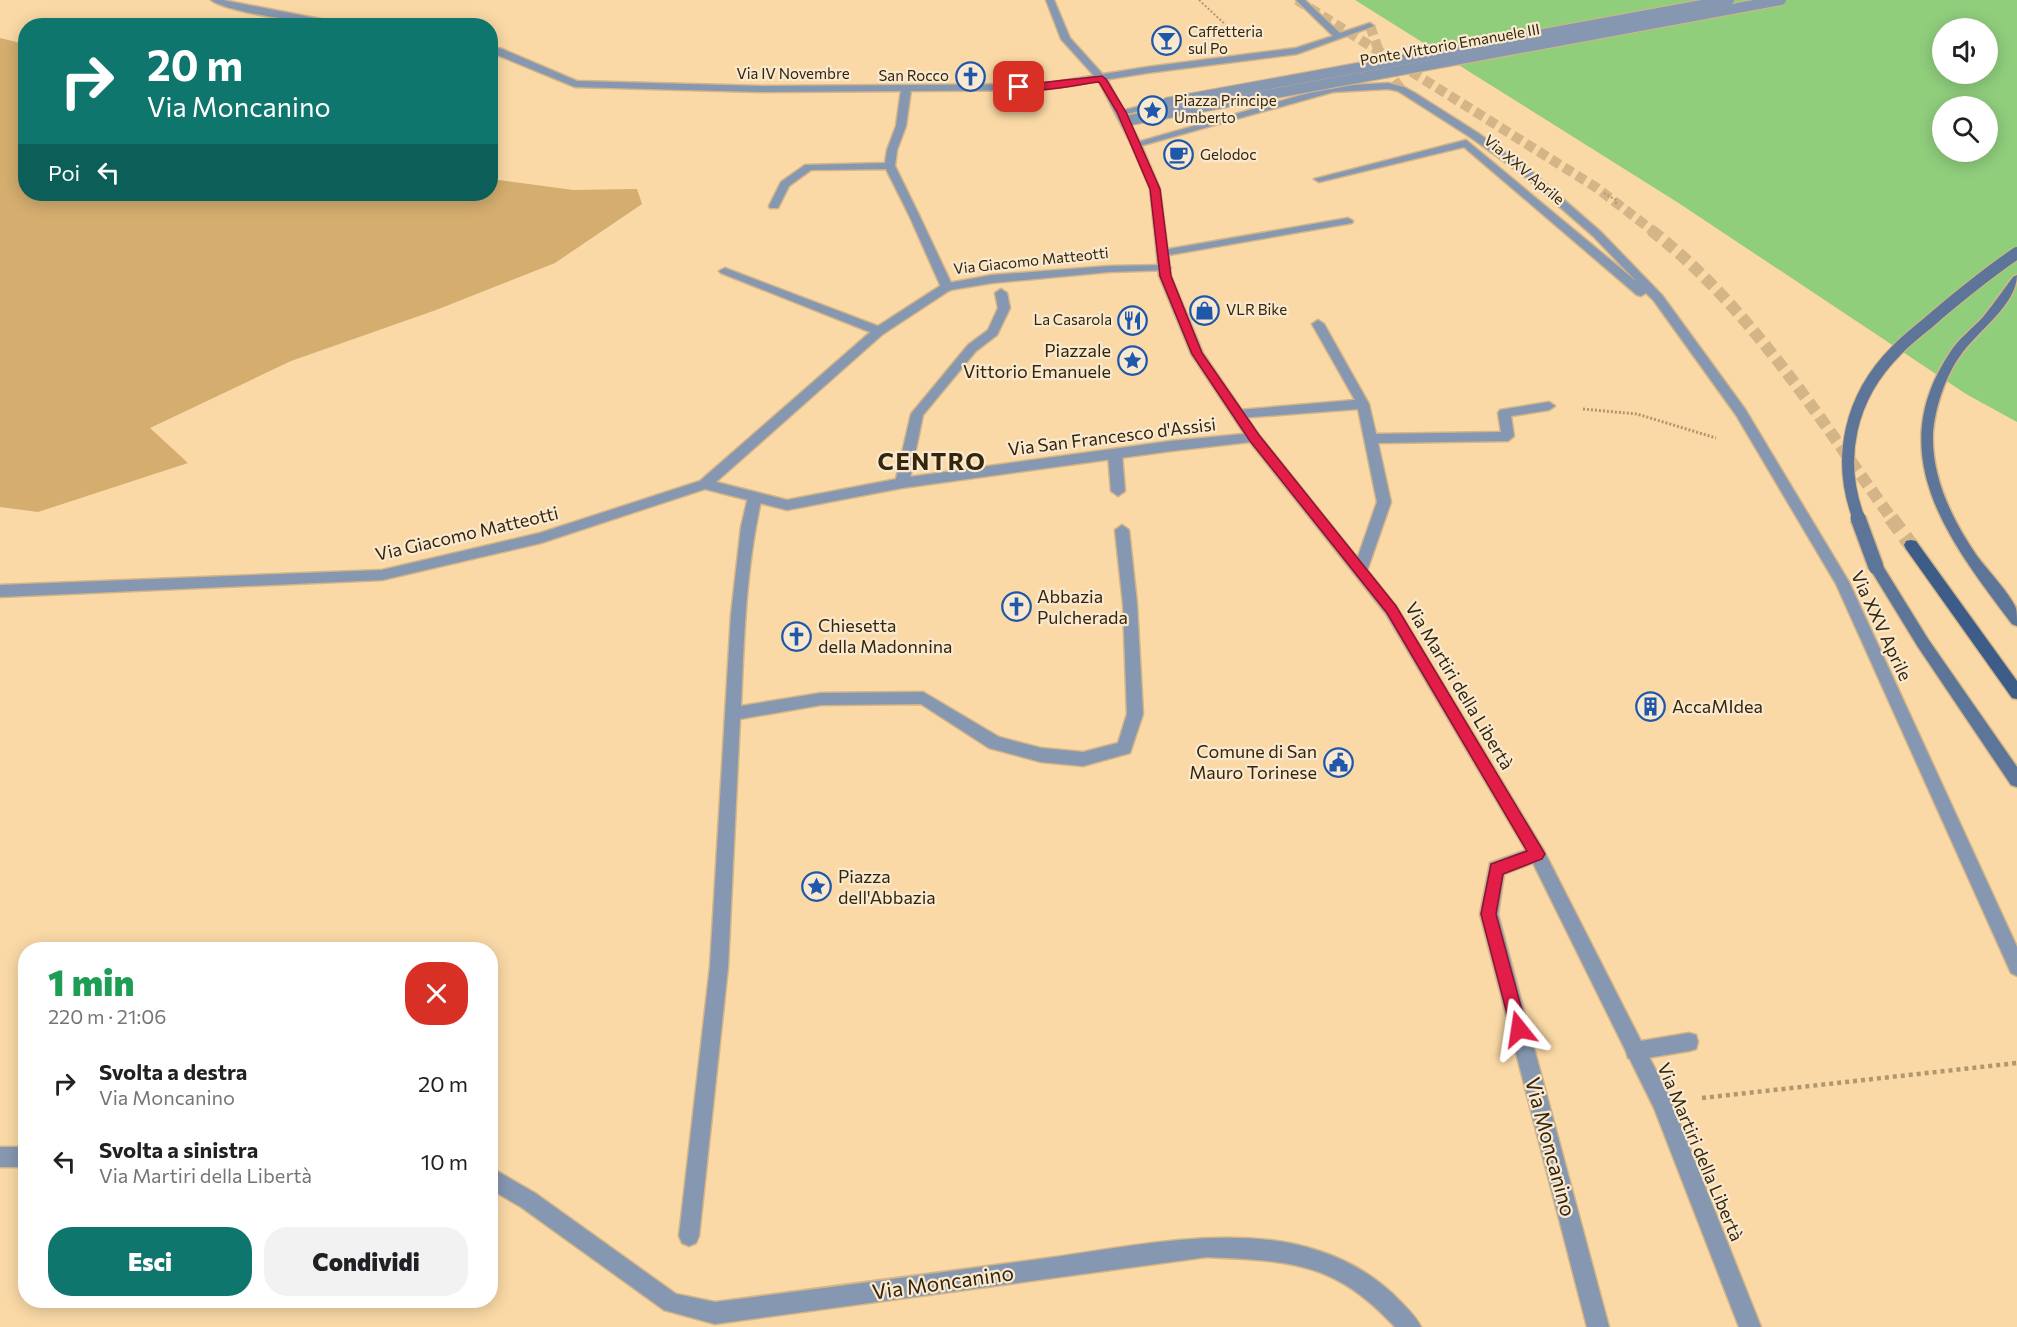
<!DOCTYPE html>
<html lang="it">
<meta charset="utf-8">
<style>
:root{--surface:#fff;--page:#f2f2f2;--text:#202124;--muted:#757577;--accent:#0f766e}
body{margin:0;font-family:Commissioner,sans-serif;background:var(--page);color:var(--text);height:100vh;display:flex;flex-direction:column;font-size:22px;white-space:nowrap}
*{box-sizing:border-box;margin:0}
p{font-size:20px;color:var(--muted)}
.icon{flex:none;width:33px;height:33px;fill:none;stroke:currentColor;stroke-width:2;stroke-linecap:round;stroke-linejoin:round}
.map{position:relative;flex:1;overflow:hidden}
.panel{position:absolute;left:18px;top:942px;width:480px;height:366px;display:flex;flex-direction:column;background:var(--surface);border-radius:24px;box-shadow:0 3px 15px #0003}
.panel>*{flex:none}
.hud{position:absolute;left:18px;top:18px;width:480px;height:183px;border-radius:24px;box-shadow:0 3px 15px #0003;background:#0f766e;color:#fff;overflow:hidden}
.tools{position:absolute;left:1932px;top:18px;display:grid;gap:12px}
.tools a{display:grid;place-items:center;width:66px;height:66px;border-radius:50%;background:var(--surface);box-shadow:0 3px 15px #0003;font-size:30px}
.pin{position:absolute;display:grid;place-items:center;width:51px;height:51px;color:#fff;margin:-26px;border-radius:12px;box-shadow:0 3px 9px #0006}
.me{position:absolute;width:66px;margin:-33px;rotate:345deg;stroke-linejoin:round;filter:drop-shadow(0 0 4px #0008)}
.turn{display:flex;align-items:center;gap:21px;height:126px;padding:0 30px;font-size:27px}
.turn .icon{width:78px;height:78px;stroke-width:2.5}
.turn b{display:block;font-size:42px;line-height:51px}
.then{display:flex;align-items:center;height:57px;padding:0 30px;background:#0003;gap:12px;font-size:22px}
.round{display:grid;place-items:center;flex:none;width:63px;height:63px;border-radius:24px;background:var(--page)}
.overview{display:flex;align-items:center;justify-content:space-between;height:102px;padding:0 30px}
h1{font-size:36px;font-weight:800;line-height:45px;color:#1e9e55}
.primary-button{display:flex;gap:12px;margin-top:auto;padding:12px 30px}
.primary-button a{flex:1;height:69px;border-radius:24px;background:var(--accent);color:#fff;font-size:24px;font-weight:800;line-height:69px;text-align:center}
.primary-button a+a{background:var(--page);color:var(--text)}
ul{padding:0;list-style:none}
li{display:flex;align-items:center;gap:18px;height:78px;padding:0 30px}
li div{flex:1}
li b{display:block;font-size:22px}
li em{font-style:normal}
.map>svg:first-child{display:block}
.green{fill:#d4ad6f}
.water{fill:#90ce7c;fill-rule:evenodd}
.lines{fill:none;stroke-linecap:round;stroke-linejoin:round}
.pedestrian-tunnel{stroke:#d3b587;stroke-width:10;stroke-dasharray:10 5;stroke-linecap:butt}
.primary-tunnel-far2{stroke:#d3b587;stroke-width:10;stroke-dasharray:10 5;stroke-linecap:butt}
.primary-tunnel-far1{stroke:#d3b587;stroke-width:12;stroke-dasharray:12 6;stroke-linecap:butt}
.primary-tunnel{stroke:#d3b587;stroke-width:15;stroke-dasharray:15 8;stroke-linecap:butt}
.service-casing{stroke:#d3b587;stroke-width:3}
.pedestrian-casing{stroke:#d3b587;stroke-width:3}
.minor-casing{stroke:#d3b587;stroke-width:3}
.tertiary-casing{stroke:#d3b587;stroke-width:3}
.secondary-casing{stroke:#d3b587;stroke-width:3}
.primary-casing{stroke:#d3b587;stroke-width:3}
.path-far2{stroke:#b2976d;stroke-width:2;stroke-dasharray:2 2;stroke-linecap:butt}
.path-far1{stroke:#b2976d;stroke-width:3;stroke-dasharray:2 2;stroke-linecap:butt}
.path{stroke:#b2976d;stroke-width:4.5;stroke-dasharray:4 4;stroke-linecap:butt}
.service{fill:#8697b1;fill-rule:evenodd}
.pedestrian{fill:#8697b1;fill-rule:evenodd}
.minor{fill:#8697b1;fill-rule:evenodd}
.tertiary{fill:#8697b1;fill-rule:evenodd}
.secondary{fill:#5c7599;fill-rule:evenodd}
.primary{fill:#3e5c88;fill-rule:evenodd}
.pedestrian-bridge-casing{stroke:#d3b587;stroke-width:12;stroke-linecap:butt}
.tertiary-bridge-casing{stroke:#d3b587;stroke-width:12;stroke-linecap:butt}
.secondary-bridge-far1-casing{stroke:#d3b587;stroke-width:14;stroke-linecap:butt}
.secondary-bridge-casing{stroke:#d3b587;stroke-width:18;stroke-linecap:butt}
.pedestrian-bridge{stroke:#8697b1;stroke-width:10}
.tertiary-bridge{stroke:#8697b1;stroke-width:10}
.secondary-bridge-far1{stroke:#5c7599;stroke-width:12}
.secondary-bridge{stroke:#5c7599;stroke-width:15}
.route{fill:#e11d48;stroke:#92132f;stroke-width:1.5}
.labels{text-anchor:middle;stroke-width:4.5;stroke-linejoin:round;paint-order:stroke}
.far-poi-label{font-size:15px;fill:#35250a;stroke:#f9e9d0;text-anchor:start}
.far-street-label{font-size:15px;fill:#35250a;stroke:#f9e9d0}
.poi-label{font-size:18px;fill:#35250a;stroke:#f9e9d0;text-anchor:start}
.street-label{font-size:18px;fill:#35250a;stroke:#f9e9d0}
.near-street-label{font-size:21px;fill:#35250a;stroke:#f9e9d0}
.district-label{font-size:24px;font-weight:bold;letter-spacing:1.5px;fill:#35250a;stroke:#f9e9d0}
</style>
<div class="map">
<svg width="2017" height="1327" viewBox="0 0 2017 1327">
<rect width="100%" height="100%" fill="#fad9a6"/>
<path class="green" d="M0 38 25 44 26 194H490L491 179 573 190 637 189 642 204 555 263 436 310 291 361 150 428 188 463 38 512 0 507Z"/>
<path class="water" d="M1355 0H2017V422L1966 394 1677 202ZM1942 28H1988V74H1942ZM1942 106H1988V152H1942Z"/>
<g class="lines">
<path class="pedestrian-tunnel" d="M1370 26 1385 68 1401 89"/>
<path class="primary-tunnel-far2" d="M1297 0 1597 188 1653 231"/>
<path class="primary-tunnel-far1" d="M1651 230C1750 307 1819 418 1892 519"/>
<path class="primary-tunnel" d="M1891 518 1911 545"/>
<defs>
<g id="service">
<path d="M906 87 911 90 906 126 897 150 895 166 919 215 918 217 914 218 909 215 886 169 811 170 789 186 778 208H770L769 206 781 182 805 165 885 163 887 150 896 126 901 90Z"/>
<path d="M725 268 883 328 885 331 883 334H875L721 273 719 271Z"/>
<path d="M1001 289 1007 293 1010 308 997 335 976 351 923 415 909 483 902 488 897 486 895 483 911 414 968 345 988 330 998 308 995 293Z"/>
<path d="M1115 449 1122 454 1125 491 1118 496 1111 491 1108 454Z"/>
<path d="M755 492 762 497C746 565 744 636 741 706L821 693 923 692 999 737 1041 748 1083 752 1118 743 1127 714 1123 604 1115 530 1122 525 1129 530 1137 604 1143 714 1130 753 1083 766 1041 762 989 748 921 704 821 705 740 719 728 967 699 1236 696 1243 689 1246 682 1243 679 1236 710 967 731 615 741 527 748 497Z"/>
<path d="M1689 1033 1696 1035 1698 1042 1696 1049 1689 1051 1635 1060 1628 1058 1626 1051 1628 1044 1635 1042Z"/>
</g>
<g id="pedestrian">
<path d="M1166 100 1171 103 1169 105 1121 115 1116 112Z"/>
<path d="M914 212 919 215 953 287 951 290 947 291 941 287 909 215Z"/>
</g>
<g id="minor">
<path d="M211 0H223L356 26C330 26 229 14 211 0Z"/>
<path d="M1296 0H1305L1340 33 1370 23 1374 26 1297 54 1147 73 1042 90 762 92 575 87 490 52V46L502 49 577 81 762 86 1042 84 1147 67 1296 48 1333 36Z"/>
<path d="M1388 83 1404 87 1415 93 1478 133 1531 171 1601 232 1662 295 1745 409 1849 582 2017 947V976L2011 973 1836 584 1736 415 1654 301 1646 293 1641 296 1637 295 1464 147 1319 182 1314 179 1466 140 1637 282 1593 236 1523 175 1470 137 1398 91 1388 89 1333 92 1140 146 1131 144 1333 86Z"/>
<path d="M1348 218 1353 221 1352 223 1163 256 1157 253 1163 250Z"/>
<path d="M1165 265 1171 268 1169 270 1109 272 992 283 950 290 883 334 716 482 787 500 902 478 1171 441 1254 433 1260 438 1259 441 1171 451 902 488 787 510 705 489 541 543 382 580 0 597V585L382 570 540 533 700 481 875 328 943 284 992 275 1109 266Z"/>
<path d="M1318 320 1324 324 1369 404 1376 434 1501 432 1498 413 1500 410 1549 402 1555 406 1549 410 1511 416 1514 436 1508 441 1378 443 1391 502 1367 571 1360 576 1353 571 1377 502 1358 409 1239 418 1233 414 1239 410 1355 400 1312 324Z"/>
<path d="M1537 846 1543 849 1545 854 1543 859 1504 874 1498 914 1609 1327H1587L1480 914 1490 863Z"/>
<rect x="0" y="1147" width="26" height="20"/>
<path d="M490 1167 535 1193 676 1294 715 1302C826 1288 937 1273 1048 1258 1121 1248 1195 1232 1269 1240 1319 1246 1366 1265 1401 1302 1409 1310 1416 1317 1421 1327H1395C1335 1262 1292 1261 1207 1257L715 1324 664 1310 521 1207 490 1189Z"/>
</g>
<path id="tertiary" d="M1046 0H1054L1070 38 1107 79 1141 144 1160 189 1171 276 1203 353 1259 435 1396 606 1543 849 1669 1096 1761 1327H1739L1654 1108 1531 859 1386 614 1249 441 1191 354 1159 276 1150 189 1131 144 1098 80 1061 39Z"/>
<g id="secondary">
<path d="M2017 275C2017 305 1976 332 1960 356 1945 377 1935 408 1933 433 1931 478 1953 521 1977 556 1989 572 2008 591 2016 608 2017 613 2017 620 2017 626L2012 624C1950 542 1882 456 1949 354 1958 339 1972 329 1983 317 1994 304 2003 290 2013 277Z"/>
<path d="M1876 562 1881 563 1928 639 2017 767V787L2011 785 1918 647 1869 567Z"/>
</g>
<path id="primary" d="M1911 540 1916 541 2017 681V699L2012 698 1906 549 1904 545 1906 541Z"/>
</defs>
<use href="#service" class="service-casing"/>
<use href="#pedestrian" class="pedestrian-casing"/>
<use href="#minor" class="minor-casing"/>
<use href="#tertiary" class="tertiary-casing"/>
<use href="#secondary" class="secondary-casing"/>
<use href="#primary" class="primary-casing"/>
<g class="path-far2">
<path d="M1199 0 1227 26"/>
<path d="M1604 193 1616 200V205"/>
</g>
<path class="path-far1" d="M1583 409 1637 414 1716 438"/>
<path class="path" d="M1702 1098 2017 1063"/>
<use href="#service" class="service"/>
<use href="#pedestrian" class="pedestrian"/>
<use href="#minor" class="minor"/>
<use href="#tertiary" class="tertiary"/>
<use href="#secondary" class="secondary"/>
<use href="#primary" class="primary"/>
<defs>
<path id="pedestrian-bridge" d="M1166 103 1729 0"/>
<path id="tertiary-bridge" d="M1125 121 1781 0"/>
<path id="secondary-bridge-far1" d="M1859 519C1836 459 1850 397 1896 351 1908 338 1924 327 1937 315 1963 293 1989 272 2017 253"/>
<path id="secondary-bridge" d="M1858 518 1876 567"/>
</defs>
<use href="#pedestrian-bridge" class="pedestrian-bridge-casing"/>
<use href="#tertiary-bridge" class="tertiary-bridge-casing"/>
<use href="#secondary-bridge-far1" class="secondary-bridge-far1-casing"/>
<use href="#secondary-bridge" class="secondary-bridge-casing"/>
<use href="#pedestrian-bridge" class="pedestrian-bridge"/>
<use href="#tertiary-bridge" class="tertiary-bridge"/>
<use href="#secondary-bridge-far1" class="secondary-bridge-far1"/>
<use href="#secondary-bridge" class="secondary-bridge"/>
</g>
<path class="route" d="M1102 76 1106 79 1126 112 1160 189 1171 276 1202 353 1259 435 1396 606 1545 854 1542 859 1503 874 1496 914 1527 1029 1525 1034 1519 1037 1513 1034 1511 1029 1481 914 1491 864 1527 851 1387 613 1250 441 1192 354 1160 276 1150 189 1117 112 1099 82C1081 84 1028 96 1015 87 1020 84 1089 78 1102 76Z"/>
<defs>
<symbol id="bar-ring" viewBox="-11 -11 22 22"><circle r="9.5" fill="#f9e9d0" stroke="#1f58aa" stroke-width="1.5"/><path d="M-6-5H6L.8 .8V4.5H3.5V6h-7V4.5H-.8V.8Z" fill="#1f58aa"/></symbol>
<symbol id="church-ring" viewBox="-11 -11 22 22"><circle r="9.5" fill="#f9e9d0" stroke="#1f58aa" stroke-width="1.5"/><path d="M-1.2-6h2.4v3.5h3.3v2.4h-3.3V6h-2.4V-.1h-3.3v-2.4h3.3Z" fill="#1f58aa"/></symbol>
<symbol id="sight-ring" viewBox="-11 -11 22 22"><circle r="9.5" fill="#f9e9d0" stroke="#1f58aa" stroke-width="1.5"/><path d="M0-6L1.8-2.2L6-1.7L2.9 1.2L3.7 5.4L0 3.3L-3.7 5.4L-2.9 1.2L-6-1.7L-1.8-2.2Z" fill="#1f58aa"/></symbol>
<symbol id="cafe-ring" viewBox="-11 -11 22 22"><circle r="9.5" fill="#f9e9d0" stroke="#1f58aa" stroke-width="1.5"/><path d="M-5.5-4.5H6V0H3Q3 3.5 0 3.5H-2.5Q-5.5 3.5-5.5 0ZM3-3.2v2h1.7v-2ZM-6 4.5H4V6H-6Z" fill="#1f58aa"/></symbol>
<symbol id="shop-ring" viewBox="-11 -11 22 22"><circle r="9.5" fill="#f9e9d0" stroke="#1f58aa" stroke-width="1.5"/><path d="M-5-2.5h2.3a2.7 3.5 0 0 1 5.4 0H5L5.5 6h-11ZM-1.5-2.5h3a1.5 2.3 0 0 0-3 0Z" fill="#1f58aa"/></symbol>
<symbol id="restaurant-ring" viewBox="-11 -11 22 22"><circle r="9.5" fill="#f9e9d0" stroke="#1f58aa" stroke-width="1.5"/><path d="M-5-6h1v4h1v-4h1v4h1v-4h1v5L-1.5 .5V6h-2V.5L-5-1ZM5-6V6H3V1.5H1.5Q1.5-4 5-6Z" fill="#1f58aa"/></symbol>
<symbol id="building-ring" viewBox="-11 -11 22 22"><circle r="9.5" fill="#f9e9d0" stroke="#1f58aa" stroke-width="1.5"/><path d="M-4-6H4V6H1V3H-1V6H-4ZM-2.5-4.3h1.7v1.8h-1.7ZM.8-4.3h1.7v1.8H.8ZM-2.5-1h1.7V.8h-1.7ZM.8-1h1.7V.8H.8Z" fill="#1f58aa"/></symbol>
<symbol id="civic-ring" viewBox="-11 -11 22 22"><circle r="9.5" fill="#f9e9d0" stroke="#1f58aa" stroke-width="1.5"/><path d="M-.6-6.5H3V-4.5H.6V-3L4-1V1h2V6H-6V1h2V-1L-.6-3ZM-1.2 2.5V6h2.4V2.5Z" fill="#1f58aa"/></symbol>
</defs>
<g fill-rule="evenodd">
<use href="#bar-ring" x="1150" y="24" width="33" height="33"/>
<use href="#church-ring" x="954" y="60" width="33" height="33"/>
<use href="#sight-ring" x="1136" y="94" width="33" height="33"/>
<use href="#cafe-ring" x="1162" y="138" width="33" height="33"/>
<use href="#shop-ring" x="1188" y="294" width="33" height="33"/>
<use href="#restaurant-ring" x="1116" y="304" width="33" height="33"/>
<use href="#sight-ring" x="1116" y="344" width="33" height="33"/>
<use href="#church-ring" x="1000" y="590" width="33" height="33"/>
<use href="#church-ring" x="780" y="620" width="33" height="33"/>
<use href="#building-ring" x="1634" y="690" width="33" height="33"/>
<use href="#civic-ring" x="1322" y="746" width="33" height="33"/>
<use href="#sight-ring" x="800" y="870" width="33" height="33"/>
</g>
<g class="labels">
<g class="far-poi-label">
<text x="1188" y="37">Caffetteria<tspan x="1188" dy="17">sul Po</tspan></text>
<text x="949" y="81" text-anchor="end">San Rocco</text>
<text x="1174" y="106">Piazza Principe<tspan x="1174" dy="17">Umberto</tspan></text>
<text x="1200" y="160">Gelodoc</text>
<text x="1226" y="315">VLR Bike</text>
<text x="1112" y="325" text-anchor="end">La Casarola</text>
</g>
<g class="far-street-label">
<text transform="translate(1450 45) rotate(-10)" y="5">Ponte Vittorio Emanuele III</text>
<text x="793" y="79">Via IV Novembre</text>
<text transform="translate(1524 170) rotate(40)" y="5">Via XXV Aprile</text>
<text transform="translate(1031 261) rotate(-6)" y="5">Via Giacomo Matteotti</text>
</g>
<g class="poi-label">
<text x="1111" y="357" text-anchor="end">Piazzale<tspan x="1111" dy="21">Vittorio Emanuele</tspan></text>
<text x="1037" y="603">Abbazia<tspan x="1037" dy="21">Pulcherada</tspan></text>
<text x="818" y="632">Chiesetta<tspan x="818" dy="21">della Madonnina</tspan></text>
<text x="1672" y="713">AccaMIdea</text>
<text x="1317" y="758" text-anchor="end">Comune di San<tspan x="1317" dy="21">Mauro Torinese</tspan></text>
<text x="838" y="883">Piazza<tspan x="838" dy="21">dell'Abbazia</tspan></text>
</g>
<g class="street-label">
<text transform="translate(1112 437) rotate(-7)" y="6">Via San Francesco d'Assisi</text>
<text transform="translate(467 534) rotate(-13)" y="6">Via Giacomo Matteotti</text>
<text transform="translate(1881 626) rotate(65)" y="6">Via XXV Aprile</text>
<text transform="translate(1459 686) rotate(59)" y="6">Via Martiri della Libertà</text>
<text transform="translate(1700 1152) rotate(67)" y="6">Via Martiri della Libertà</text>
</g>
<g class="near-street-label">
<text transform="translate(1550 1147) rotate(75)" y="7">Via Moncanino</text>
<text transform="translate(943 1283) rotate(-8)" y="7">Via Moncanino</text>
</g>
<g class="district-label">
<text x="932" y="470">CENTRO</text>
</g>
</g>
</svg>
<div class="tools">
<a><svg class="icon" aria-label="sound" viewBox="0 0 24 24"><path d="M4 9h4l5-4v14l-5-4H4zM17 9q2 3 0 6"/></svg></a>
<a><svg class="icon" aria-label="search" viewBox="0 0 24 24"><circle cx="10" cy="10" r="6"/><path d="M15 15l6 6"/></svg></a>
</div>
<div class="pin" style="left:1019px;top:87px;background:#d93025"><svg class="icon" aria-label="arrive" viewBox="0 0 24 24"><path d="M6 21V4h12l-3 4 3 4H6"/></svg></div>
<svg class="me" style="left:1519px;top:1029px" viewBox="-20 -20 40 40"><path d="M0-17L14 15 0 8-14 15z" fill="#e11d48" stroke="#fff" stroke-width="4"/></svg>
<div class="hud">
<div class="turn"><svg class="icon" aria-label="right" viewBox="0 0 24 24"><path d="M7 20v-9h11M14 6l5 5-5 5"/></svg><div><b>20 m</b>Via Moncanino</div></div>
<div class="then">Poi<svg class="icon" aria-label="left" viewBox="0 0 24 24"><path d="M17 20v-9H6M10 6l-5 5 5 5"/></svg></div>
</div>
<section class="panel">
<div class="overview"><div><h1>1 min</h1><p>220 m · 21:06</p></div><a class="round" style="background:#d93025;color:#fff"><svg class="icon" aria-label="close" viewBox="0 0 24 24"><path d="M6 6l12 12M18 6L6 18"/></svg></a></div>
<ul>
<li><svg class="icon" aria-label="right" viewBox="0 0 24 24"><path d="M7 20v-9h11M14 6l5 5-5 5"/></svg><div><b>Svolta a destra</b><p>Via Moncanino</p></div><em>20 m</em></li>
<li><svg class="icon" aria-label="left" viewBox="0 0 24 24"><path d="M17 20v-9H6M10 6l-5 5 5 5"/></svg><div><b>Svolta a sinistra</b><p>Via Martiri della Libertà</p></div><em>10 m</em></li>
</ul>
<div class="primary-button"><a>Esci</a><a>Condividi</a></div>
</section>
</div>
